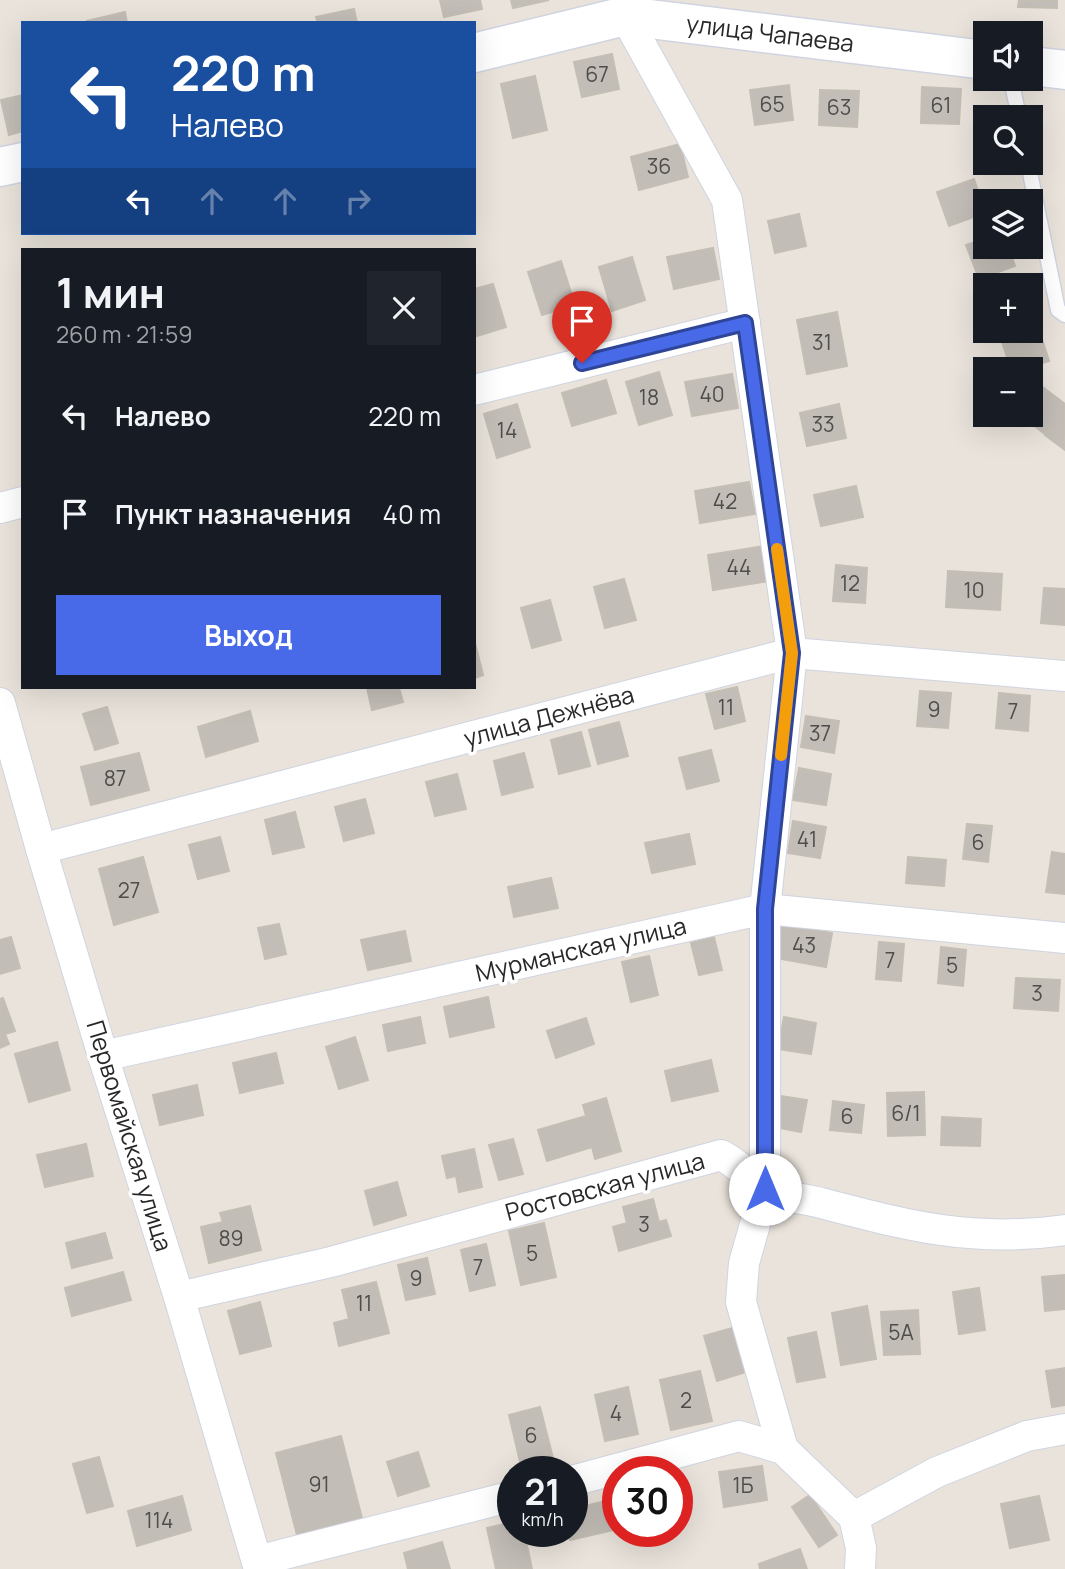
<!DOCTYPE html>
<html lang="ru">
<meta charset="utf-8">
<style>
:root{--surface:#171b24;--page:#20242c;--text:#f1f3f6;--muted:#9ea1a6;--accent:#486ae9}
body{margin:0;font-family:Manrope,sans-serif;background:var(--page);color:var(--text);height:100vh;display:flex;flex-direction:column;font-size:26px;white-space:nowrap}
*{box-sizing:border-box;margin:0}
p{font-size:23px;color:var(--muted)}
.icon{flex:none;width:38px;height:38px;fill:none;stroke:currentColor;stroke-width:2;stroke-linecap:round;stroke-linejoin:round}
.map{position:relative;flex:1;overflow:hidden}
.side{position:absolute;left:21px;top:248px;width:455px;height:441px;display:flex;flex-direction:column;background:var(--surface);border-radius:0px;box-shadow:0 7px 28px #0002}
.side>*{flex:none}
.hud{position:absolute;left:21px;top:21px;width:455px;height:214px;border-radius:0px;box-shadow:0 7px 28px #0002;background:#1a4fa0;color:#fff;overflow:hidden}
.buttons{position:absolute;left:973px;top:21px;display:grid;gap:14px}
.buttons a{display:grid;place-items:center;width:70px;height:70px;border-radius:0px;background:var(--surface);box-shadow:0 7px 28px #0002;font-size:35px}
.speed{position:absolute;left:497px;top:1456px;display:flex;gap:14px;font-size:35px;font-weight:700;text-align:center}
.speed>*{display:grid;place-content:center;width:91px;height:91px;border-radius:50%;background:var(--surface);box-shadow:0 7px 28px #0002;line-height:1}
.speed small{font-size:18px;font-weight:400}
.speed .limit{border:10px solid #d22;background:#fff;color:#111}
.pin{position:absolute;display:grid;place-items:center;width:60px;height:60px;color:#fff;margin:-72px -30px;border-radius:50% 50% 50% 0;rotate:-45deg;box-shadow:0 0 7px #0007}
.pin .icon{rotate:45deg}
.me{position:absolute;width:77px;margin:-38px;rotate:0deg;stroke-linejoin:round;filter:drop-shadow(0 0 5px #0008)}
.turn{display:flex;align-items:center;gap:24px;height:147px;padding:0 35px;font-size:32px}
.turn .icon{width:91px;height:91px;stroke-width:2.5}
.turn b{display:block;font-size:49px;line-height:60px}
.lanes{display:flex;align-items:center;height:66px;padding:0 35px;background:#0003;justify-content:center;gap:35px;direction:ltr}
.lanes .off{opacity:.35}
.round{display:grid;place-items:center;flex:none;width:74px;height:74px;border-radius:0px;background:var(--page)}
.headline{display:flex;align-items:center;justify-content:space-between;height:119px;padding:0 35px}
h1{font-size:42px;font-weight:700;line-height:52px}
.primary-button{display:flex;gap:14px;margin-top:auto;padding:14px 35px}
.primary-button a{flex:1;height:80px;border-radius:0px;background:var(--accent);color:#fff;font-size:28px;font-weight:700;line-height:80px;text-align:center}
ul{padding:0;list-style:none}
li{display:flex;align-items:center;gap:21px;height:98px;padding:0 35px}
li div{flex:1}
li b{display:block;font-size:26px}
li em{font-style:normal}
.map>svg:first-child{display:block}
.building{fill:#c2bdb6;stroke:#c4beb5;stroke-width:2}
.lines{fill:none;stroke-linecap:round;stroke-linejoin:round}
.service-casing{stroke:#d0d4e0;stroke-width:17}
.minor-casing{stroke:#d0d4e0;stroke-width:32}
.secondary-casing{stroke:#d0d4e0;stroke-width:41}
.service{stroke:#fff;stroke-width:14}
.minor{stroke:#fff;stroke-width:30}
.secondary{stroke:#fff;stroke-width:38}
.route-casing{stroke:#2f4597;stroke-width:18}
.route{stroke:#486ae9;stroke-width:12}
.slow{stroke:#f59e0b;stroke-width:12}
.labels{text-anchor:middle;stroke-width:7;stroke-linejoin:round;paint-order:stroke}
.number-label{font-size:21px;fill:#4e4d4c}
.street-label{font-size:24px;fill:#282828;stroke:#fff}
</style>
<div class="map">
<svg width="1065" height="1569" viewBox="0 0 1065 1569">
<rect width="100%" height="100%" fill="#e9e3db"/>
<g class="building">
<path d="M440 0H480L482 9 444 17Z"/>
<path d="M511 0H549L513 8Z"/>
<path d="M1019 0H1057V8L1018 7Z"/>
<path d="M354 9 357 23H318L316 17Z"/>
<path d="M125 12 127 23H88L87 21Z"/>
<path d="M612 54 619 89 582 97 574 62Z"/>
<path d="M535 76 547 130 513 138 501 84Z"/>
<path d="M789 85 793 120 755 125 750 90Z"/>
<path d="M922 87 961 89 959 124 921 123Z"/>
<path d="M820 90 859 91 857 127 819 125Z"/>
<path d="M23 95V131L9 135 1 100Z"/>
<path d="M680 144 688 177 639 190 631 157Z"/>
<path d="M974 179 985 213 949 226 937 192Z"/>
<path d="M799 214 806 246 775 253 768 221Z"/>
<path d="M985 239V247H1008L1015 266 979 279 966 245Z"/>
<path d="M713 248 719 279 674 289 667 257Z"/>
<path d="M632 257 645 300 612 311 599 267Z"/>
<path d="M561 261 575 305 542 315 528 272Z"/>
<path d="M493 284 506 327 474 337V289Z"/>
<path d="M985 303V331H1012L988 340 976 306Z"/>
<path d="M837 312 847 366 807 374 797 320Z"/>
<path d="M1038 326 1049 361 1022 369H1011L1001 339 1031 331Z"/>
<path d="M659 372 672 415 639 425 626 382Z"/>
<path d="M732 374 738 408 692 416 685 382Z"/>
<path d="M606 380 616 413 572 426 562 393Z"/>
<path d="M1036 382 1065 404V408L1045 434 1020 415H1031V388Z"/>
<path d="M517 404 530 447 497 458 484 414Z"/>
<path d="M839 404 846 438 807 446 800 413Z"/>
<path d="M1065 408V450L1045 435Z"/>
<path d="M749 482 755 514 700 523 695 491Z"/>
<path d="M856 486 863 517 821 526 814 495Z"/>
<path d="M764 546 769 581 713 590 708 555Z"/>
<path d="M836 565 867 568 865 603 833 601Z"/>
<path d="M948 571 1002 574 1000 610 946 607Z"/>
<path d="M624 579 636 620 605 628 594 587Z"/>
<path d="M1044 588 1065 589V625L1041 623Z"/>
<path d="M550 600 561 640 532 648 521 608Z"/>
<path d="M474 639 483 675 474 678Z"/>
<path d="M737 687 745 721 715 729 706 694Z"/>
<path d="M367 688H399L403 702 372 710Z"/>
<path d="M920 691 951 693 948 728 917 726Z"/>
<path d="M999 693 1030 696 1028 731 996 728Z"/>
<path d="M107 707 118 743 95 750 83 714Z"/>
<path d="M250 711 258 741 206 757 198 727Z"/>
<path d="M806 716 839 721 834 753 801 747Z"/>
<path d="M619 722 628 756 598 764 589 730Z"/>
<path d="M581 732 590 766 559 774 551 740Z"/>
<path d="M711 750 719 781 687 789 679 758Z"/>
<path d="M139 753 149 790 91 805 81 767Z"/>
<path d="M524 753 533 787 502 795 494 761Z"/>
<path d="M799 768 831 774 826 805 793 800Z"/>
<path d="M457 774 466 809 435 816 426 782Z"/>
<path d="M365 799 374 833 344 841 335 807Z"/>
<path d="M295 812 304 847 273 854 265 820Z"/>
<path d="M793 821 826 827 820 858 788 853Z"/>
<path d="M967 824 992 826 988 862 963 859Z"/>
<path d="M689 834 695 864 652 873 645 843Z"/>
<path d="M220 837 229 871 198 879 189 845Z"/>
<path d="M1052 852 1065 854V894L1046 892Z"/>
<path d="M143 857 158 912 114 925 99 869Z"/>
<path d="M908 857 946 860 944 886 906 883Z"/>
<path d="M551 878 558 908 514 917 508 887Z"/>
<path d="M279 924 286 954 265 959 258 928Z"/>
<path d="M782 925 832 933 826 967 776 958Z"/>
<path d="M405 931 411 961 368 970 361 940Z"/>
<path d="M11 937 20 968 0 974V940Z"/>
<path d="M714 937 722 970 699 975 691 943Z"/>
<path d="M879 942 904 944 901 981 876 979Z"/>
<path d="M941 947 966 950 963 986 938 983Z"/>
<path d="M649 956 658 995 631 1002 622 962Z"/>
<path d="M1016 978 1060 980 1058 1011 1014 1008Z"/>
<path d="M488 997 494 1027 450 1037 444 1007Z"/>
<path d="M3 998 15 1031 5 1034 9 1044 0 1048V999Z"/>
<path d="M420 1017 425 1043 388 1051 383 1025Z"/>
<path d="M784 1017 816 1023 811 1054 778 1049Z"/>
<path d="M586 1018 594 1044 556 1058 547 1031Z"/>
<path d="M355 1037 368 1080 339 1089 326 1047Z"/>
<path d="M57 1042 70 1090 29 1102 15 1054Z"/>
<path d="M276 1053 283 1083 240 1093 233 1063Z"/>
<path d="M711 1060 718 1091 672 1101 665 1071Z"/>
<path d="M197 1085 203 1115 160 1125 153 1095Z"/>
<path d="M924 1092 925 1135 888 1136 887 1093Z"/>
<path d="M774 1095 807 1100 801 1132 769 1126Z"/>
<path d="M606 1098 621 1151 595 1159 592 1147 547 1161 538 1130 586 1116 583 1105Z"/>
<path d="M833 1101 864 1105 861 1133 830 1130Z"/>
<path d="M942 1117 981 1119 980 1146 941 1145Z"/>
<path d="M513 1139 523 1174 499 1180 489 1145Z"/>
<path d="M86 1144 93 1176 45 1187 37 1155Z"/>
<path d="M474 1149 482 1187 459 1192 456 1176 447 1178 442 1156Z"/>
<path d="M397 1182 406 1215 374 1225 365 1191Z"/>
<path d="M653 1199 659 1222 666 1220 671 1236 619 1251 613 1227 627 1223 623 1207Z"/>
<path d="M250 1206 261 1250 209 1263 201 1227 223 1222 220 1213Z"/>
<path d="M544 1223 556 1277 521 1285 509 1231Z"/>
<path d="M105 1233 112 1258 72 1268 66 1243Z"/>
<path d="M486 1244 495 1285 470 1291 461 1250Z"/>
<path d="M427 1258 435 1294 406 1300 398 1265Z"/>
<path d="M123 1272 131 1300 72 1316 65 1288Z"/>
<path d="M1065 1275V1309L1045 1311 1042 1277Z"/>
<path d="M376 1282 389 1333 339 1346 334 1323 349 1319 342 1290Z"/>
<path d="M979 1288 985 1330 959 1334 953 1292Z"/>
<path d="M260 1302 271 1346 240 1354 228 1311Z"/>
<path d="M867 1306 876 1359 841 1365 832 1313Z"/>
<path d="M918 1310 920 1354 884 1355 881 1312Z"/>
<path d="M736 1327 749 1371 717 1381 704 1336Z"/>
<path d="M816 1332 825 1377 797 1382 788 1338Z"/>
<path d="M1065 1368V1405L1052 1407 1046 1371Z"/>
<path d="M700 1371 712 1421 671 1430 660 1380Z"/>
<path d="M628 1387 638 1434 605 1441 595 1395Z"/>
<path d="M540 1407 553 1458 521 1466 509 1415Z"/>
<path d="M341 1436 362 1518 297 1535 276 1453Z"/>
<path d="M418 1452 429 1486 398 1496 387 1462Z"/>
<path d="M99 1457 113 1506 87 1513 73 1464Z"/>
<path d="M762 1466 767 1500 724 1507 719 1472Z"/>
<path d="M810 1495 837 1535 819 1547 792 1507Z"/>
<path d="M182 1496 191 1530 137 1546 128 1511Z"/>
<path d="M1039 1496 1049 1540 1010 1548 1001 1504Z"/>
<path d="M618 1498V1529L570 1540 568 1531H572V1509Z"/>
<path d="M513 1522V1531H524L532 1569H496L487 1528Z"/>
<path d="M442 1542 450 1569H408L404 1553Z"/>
<path d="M800 1549 807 1569H760L759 1564Z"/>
</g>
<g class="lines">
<defs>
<g id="service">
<path d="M1011 79 1019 117"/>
<path d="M1028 163 1058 310 1065 315"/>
</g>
<g id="minor">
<path d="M626 0 625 16 727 200 792 653 765 909V1189L744 1263 741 1302 783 1449"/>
<path d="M474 390 745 323"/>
<path d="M0 508 23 502"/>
<path d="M0 703 41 849 103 1056 179 1297 259 1569"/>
<path d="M41 849 792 653 1065 676"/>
<path d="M103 1056 765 909 1065 938"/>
<path d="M179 1297 331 1262 721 1155C741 1165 747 1177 764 1188 776 1196 806 1199 821 1203 909 1226 973 1243 1065 1230"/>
<path d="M572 1481 739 1436 783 1449 854 1517 937 1472 1027 1436 1065 1429"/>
<path d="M854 1517 861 1548 860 1569"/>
<path d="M257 1561 513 1496"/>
</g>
<g id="secondary">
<path d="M474 53 625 16 985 60"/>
<path d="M1031 66 1065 70"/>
<path d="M0 167 23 162"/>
</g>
</defs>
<use href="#service" class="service-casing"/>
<use href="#minor" class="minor-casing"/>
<use href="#secondary" class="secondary-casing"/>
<use href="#service" class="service"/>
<use href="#minor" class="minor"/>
<use href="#secondary" class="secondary"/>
</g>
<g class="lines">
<defs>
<path id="route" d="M582 363 745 323 792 653 765 909V1189"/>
</defs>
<use href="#route" class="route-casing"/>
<use href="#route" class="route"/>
<path class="slow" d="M777 549 792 653 781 755"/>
</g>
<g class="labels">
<g class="number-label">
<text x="597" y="82">67</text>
<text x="772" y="112">65</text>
<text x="941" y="113">61</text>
<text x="839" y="115">63</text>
<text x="659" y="174">36</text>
<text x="822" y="350">31</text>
<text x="712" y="402">40</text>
<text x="649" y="405">18</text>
<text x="823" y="432">33</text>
<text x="507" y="438">14</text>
<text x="725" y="509">42</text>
<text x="739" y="575">44</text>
<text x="850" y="591">12</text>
<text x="974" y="598">10</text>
<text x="726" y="715">11</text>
<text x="934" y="717">9</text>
<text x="1013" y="719">7</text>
<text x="820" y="741">37</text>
<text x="115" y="786">87</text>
<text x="807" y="847">41</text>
<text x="978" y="850">6</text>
<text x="129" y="898">27</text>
<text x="804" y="953">43</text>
<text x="890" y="968">7</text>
<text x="952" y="973">5</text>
<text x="1037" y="1001">3</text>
<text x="906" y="1121">6/1</text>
<text x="847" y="1124">6</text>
<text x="644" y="1232">3</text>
<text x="231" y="1246">89</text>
<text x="532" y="1261">5</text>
<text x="478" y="1275">7</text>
<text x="416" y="1286">9</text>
<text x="364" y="1311">11</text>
<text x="901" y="1340">5А</text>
<text x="686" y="1408">2</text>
<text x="616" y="1421">4</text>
<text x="531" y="1443">6</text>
<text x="319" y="1492">91</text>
<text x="743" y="1493">1Б</text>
<text x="159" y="1528">114</text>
</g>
<g class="street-label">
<text transform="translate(770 34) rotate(7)" y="8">улица Чапаева</text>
<text transform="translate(549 717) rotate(-15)" y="8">улица Дежнёва</text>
<text transform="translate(581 950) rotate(-13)" y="8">Мурманская улица</text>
<text transform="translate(129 1136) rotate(73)" y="8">Первомайская улица</text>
<text transform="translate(605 1187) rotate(-15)" y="8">Ростовская улица</text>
</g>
</g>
</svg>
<div class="buttons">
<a><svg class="icon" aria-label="sound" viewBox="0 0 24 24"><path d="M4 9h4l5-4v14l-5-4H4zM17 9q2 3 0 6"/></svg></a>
<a><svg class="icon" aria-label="search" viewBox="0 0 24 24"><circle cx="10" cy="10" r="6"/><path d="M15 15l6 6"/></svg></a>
<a><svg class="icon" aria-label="layers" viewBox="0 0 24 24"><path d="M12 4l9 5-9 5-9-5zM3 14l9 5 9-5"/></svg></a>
<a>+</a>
<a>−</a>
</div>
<div class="speed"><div>21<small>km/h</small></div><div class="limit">30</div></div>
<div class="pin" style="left:582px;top:363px;background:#d93025"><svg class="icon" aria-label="arrive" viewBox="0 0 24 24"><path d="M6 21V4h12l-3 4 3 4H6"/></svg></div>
<svg class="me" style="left:765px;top:1189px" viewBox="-20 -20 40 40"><circle r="19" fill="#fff"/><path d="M0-13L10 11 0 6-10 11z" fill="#486ae9"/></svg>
<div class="hud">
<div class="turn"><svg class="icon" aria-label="left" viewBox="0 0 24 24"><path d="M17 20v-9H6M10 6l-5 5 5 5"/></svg><div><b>220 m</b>Налево</div></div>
<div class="lanes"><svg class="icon" aria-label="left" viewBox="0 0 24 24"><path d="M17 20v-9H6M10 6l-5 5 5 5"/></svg><svg class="icon off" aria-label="ahead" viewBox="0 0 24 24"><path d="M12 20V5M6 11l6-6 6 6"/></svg><svg class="icon off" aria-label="ahead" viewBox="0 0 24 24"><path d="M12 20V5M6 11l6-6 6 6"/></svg><svg class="icon off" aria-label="right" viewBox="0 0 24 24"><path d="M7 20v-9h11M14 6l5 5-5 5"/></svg></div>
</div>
<section class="side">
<div class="headline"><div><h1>1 мин</h1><p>260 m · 21:59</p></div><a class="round"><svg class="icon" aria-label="close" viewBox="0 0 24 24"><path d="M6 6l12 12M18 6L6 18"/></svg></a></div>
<ul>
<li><svg class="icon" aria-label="left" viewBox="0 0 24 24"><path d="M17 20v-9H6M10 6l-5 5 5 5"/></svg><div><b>Налево</b></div><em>220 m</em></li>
<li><svg class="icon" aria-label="arrive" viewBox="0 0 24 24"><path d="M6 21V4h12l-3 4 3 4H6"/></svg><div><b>Пункт назначения</b></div><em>40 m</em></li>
</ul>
<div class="primary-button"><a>Выход</a></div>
</section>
</div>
